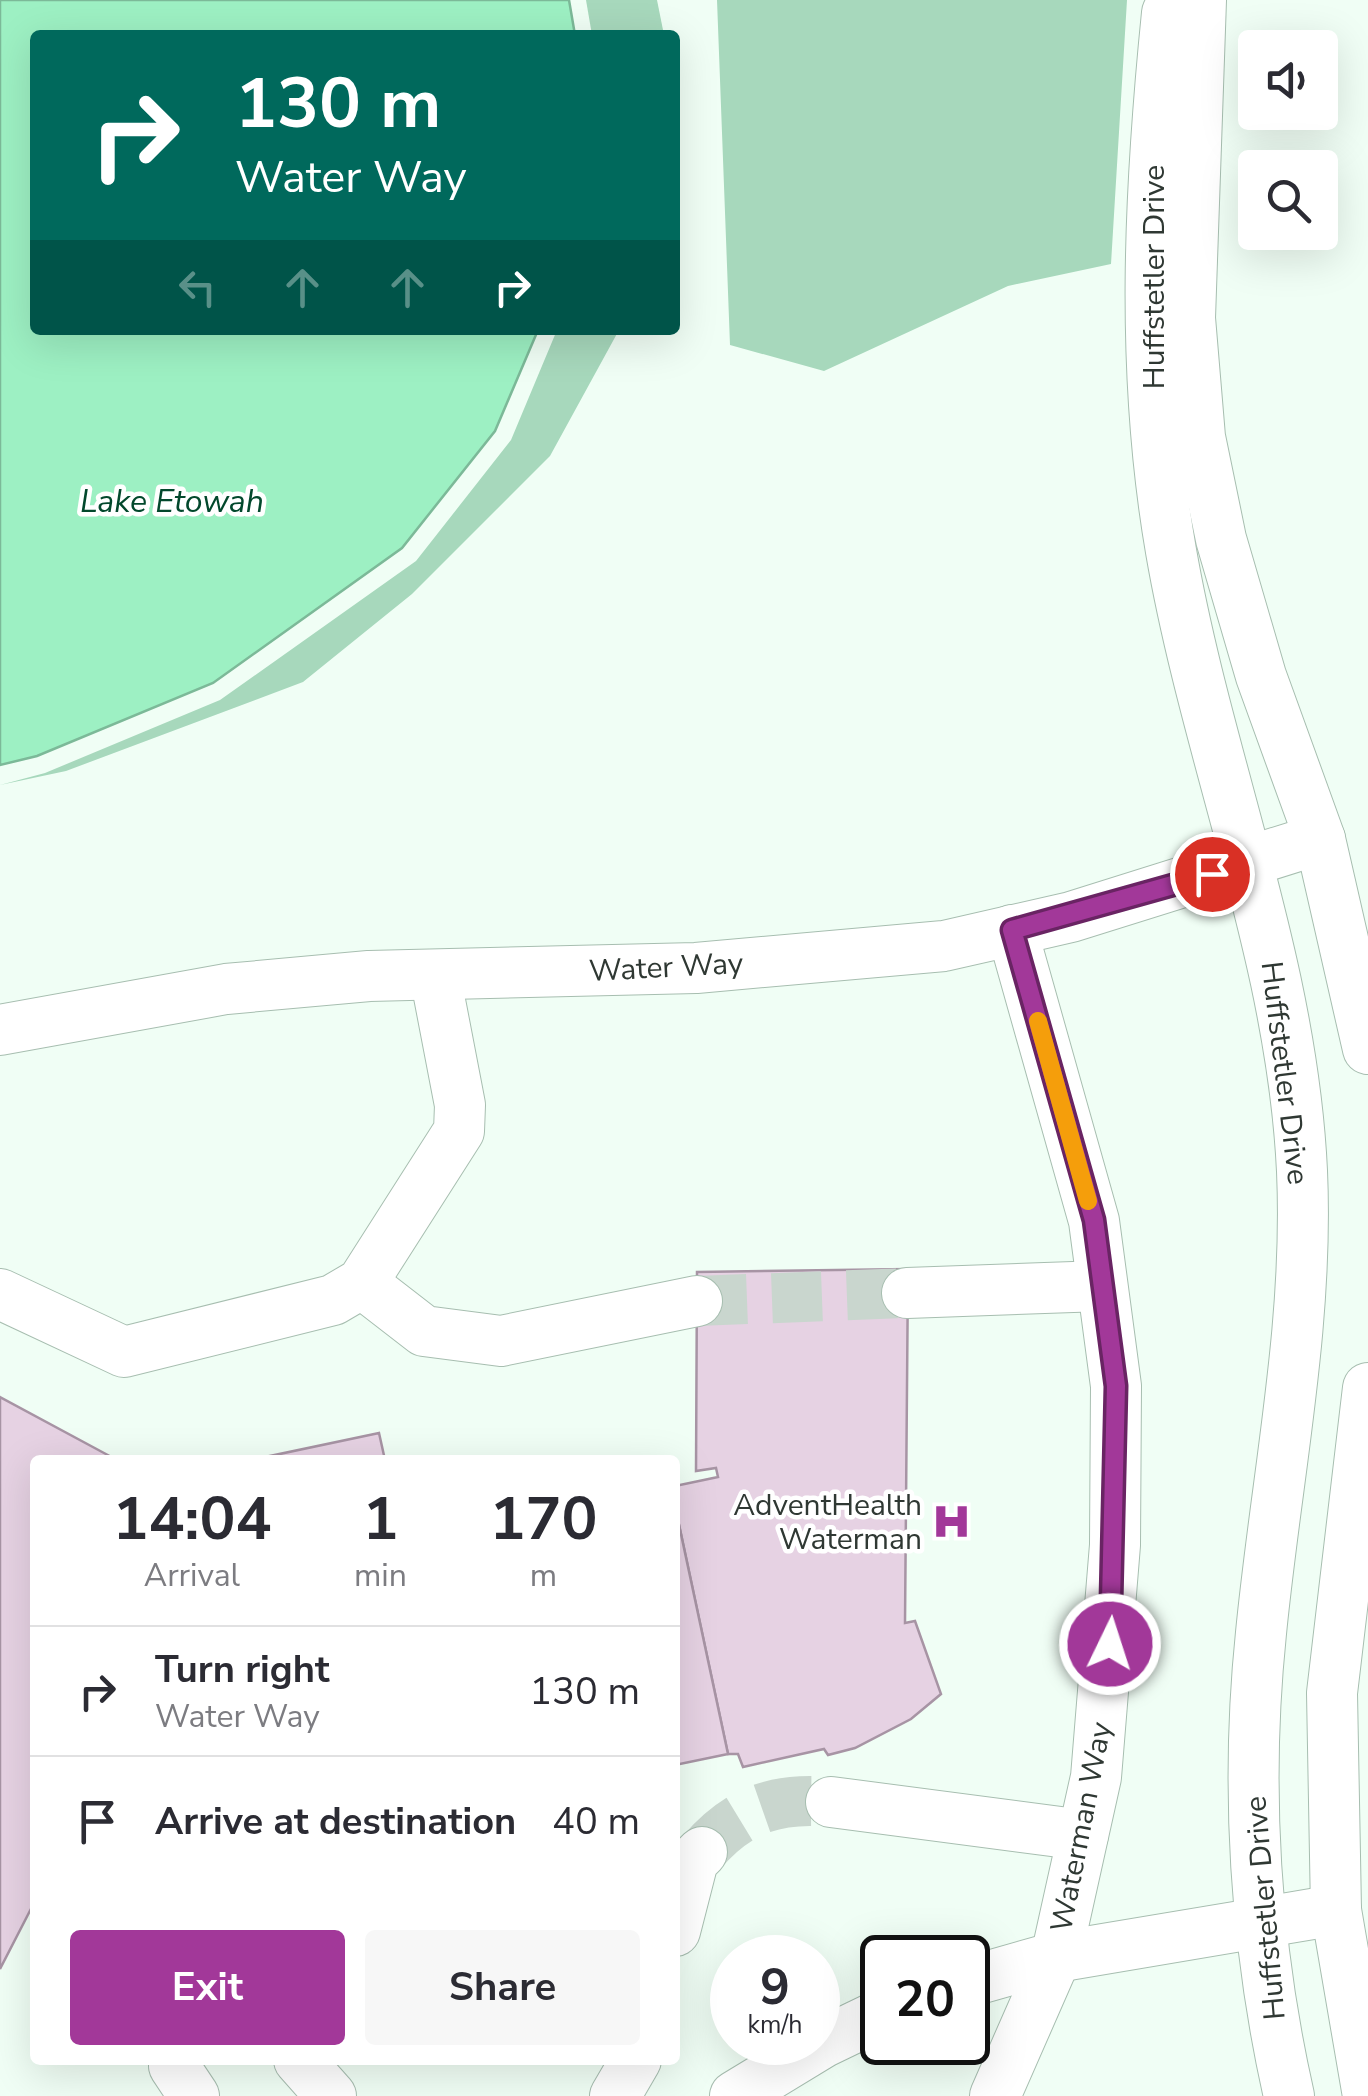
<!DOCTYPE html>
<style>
:root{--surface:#fff;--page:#f7f7f7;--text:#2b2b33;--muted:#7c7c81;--line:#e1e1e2;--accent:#a23899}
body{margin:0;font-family:"Nunito Sans",sans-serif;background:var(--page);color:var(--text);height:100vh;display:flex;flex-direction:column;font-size:38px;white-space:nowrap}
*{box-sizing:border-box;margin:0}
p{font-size:32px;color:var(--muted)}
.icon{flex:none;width:55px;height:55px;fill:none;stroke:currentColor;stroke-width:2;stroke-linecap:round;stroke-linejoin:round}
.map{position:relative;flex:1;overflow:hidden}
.sheet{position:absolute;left:30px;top:1455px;width:650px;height:610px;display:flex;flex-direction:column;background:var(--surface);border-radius:10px;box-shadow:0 10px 40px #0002}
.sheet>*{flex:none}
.guide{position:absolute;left:30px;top:30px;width:650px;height:305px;border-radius:10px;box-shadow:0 10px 40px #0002;background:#00695c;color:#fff;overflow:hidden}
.tools{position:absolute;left:1238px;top:30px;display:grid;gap:20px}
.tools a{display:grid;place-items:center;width:100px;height:100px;border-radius:10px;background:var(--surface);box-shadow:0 10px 40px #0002;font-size:50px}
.speed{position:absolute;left:710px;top:1935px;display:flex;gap:20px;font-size:50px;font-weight:700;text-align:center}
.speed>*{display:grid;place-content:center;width:130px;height:130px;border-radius:50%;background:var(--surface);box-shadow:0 10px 40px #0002;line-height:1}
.speed small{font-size:25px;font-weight:400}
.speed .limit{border:5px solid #111;border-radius:15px;background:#fff;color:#111}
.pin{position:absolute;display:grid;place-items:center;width:85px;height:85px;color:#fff;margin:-42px;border:5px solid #fff;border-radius:50%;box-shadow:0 2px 10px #0007}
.me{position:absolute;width:110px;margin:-55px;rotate:4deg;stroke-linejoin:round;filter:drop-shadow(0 0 8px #0008)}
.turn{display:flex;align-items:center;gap:35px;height:210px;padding:0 40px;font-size:45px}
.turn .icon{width:130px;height:130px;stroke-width:2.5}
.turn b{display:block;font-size:70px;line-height:85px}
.lanes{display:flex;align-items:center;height:95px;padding:0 40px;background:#0003;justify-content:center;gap:50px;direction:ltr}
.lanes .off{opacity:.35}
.eta{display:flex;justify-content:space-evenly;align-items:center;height:170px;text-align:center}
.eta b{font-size:60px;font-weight:700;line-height:70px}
.primary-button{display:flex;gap:20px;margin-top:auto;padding:20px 40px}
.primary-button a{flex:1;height:115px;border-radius:10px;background:var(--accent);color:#fff;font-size:40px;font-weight:700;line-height:115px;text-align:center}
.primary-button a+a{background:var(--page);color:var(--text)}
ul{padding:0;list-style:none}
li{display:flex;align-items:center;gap:30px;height:130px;padding:0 40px;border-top:2px solid var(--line)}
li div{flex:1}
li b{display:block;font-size:38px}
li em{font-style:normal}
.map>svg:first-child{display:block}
.green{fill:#a7d8bc}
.water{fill:#9df0c3;stroke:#7cb998;stroke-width:2.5}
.building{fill:#e6d2e3;stroke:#a794a4;stroke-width:2.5}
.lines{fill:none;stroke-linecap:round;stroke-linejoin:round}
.minor-tunnel{stroke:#c9d6ce;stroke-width:50;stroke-dasharray:50 25;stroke-linecap:butt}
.minor-casing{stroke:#a7beb0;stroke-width:52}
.minor{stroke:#fff;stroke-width:50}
.route-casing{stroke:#692463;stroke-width:25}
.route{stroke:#a23899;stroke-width:18}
.slow{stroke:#f59e0b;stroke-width:18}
.labels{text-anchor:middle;stroke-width:9;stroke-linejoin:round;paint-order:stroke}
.street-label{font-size:30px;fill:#2f3833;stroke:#fff}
.poi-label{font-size:30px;fill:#2f3833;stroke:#fff;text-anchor:end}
.water-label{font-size:32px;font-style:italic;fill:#02482c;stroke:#fff}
</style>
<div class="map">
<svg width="1368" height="2096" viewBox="0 0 1368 2096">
<rect width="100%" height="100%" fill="#f0fef5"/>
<g class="green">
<path d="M586 0H657L664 35H592Z"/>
<path d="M717 0H1127L1111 264 1008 286 824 371 730 345Z"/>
<path d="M557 330H619L550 456 412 594 303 682 66 771 0 785 45 773 220 700 416 561 511 440Z"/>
</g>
<path class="water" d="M0 0H569L575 35H35V330H538L495 431 402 548 213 683 37 756 0 765Z"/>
<g class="building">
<path d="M908 1269 905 1623 915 1621 941 1694 911 1719 855 1748 828 1755 824 1749 743 1767 738 1754H728L675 1506V1486L718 1477 716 1468 696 1471 697 1272Z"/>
<path d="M0 1397 117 1460H35V1901L0 1969Z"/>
<path d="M379 1433 385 1460H251Z"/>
<path d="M675 1506 728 1754 675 1765Z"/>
</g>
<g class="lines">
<g class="minor-tunnel">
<path d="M697 1301 907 1293"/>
<path d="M702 1852C738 1810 776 1797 831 1802"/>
</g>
<defs>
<g id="minor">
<path d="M1173 0 1167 13C1149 192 1140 372 1171 551 1207 759 1292 958 1302 1171 1309 1326 1276 1479 1261 1633 1245 1787 1255 1946 1289 2096"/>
<path d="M1201 0 1190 318 1200 437 1221 539 1261 676 1320 839 1368 1049"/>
<path d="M0 1030 226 989 369 976 696 968 944 946 1071 917 1320 839"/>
<path d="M362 1283 424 1331 501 1341 697 1301"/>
<path d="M907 1293 1102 1286"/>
<path d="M0 1294 124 1352 333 1300 362 1283 459 1131 460 1105 435 975"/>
<path d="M831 1802 1083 1835"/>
<path d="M675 1931 693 1861 702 1852"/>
<path d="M968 1982 1056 1957 1336 1910"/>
<path d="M299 2060 331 2096"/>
<path d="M174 2066 194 2096"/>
<path d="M615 2096 636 2060"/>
<path d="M735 2096 824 2042 882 2014"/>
<path d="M995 2096 1056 1957 1096 1777 1115 1545 1116 1386 1094 1221 1012 930"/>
<path d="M1368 2096 1336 1910 1332 1693 1368 1388"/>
</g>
</defs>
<use href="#minor" class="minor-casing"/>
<use href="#minor" class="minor"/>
</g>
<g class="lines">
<defs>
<path id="route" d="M1110 1644 1116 1386 1094 1220 1012 930 1212 874"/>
</defs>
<use href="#route" class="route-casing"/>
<use href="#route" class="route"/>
<path class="slow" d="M1038 1021 1088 1201"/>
</g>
<defs>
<symbol id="hospital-bare" viewBox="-9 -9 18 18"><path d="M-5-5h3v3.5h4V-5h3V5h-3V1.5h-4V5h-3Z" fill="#a23899" stroke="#fff" stroke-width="2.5" paint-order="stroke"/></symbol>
</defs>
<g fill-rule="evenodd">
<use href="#hospital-bare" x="924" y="1494" width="55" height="55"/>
</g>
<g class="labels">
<g class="street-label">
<text transform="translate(1154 277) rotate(-90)" y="10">Huffstetler Drive</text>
<text transform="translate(666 967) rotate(-3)" y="10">Water Way</text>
<text transform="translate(1285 1073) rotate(83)" y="10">Huffstetler Drive</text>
<text transform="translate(1081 1827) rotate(-79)" y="10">Waterman Way</text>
<text transform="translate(1265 1908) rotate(-95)" y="10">Huffstetler Drive</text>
</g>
<g class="poi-label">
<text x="922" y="1515">AdventHealth<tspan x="922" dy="34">Waterman</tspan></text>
</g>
<g class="water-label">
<text x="172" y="512">Lake Etowah</text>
</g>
</g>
</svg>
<div class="tools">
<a><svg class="icon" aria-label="sound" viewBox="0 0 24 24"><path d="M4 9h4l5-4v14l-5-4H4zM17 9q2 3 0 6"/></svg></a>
<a><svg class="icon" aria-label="search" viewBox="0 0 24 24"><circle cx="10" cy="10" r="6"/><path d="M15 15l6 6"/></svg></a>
</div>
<div class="speed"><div>9<small>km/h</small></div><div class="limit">20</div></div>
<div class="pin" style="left:1212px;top:874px;background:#d93025"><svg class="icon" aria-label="arrive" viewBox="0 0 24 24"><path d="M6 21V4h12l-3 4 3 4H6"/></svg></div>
<svg class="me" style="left:1110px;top:1644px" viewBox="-20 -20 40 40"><circle r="17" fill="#a23899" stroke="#fff" stroke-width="3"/><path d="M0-11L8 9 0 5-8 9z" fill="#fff"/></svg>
<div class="guide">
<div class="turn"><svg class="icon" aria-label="right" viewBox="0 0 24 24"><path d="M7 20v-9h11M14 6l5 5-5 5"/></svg><div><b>130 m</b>Water Way</div></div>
<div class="lanes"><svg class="icon off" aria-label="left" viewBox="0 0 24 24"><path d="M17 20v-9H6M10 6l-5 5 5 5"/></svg><svg class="icon off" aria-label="ahead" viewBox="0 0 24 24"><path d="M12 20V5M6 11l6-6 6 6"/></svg><svg class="icon off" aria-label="ahead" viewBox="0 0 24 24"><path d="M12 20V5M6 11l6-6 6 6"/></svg><svg class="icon" aria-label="right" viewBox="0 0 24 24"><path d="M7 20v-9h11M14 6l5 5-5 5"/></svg></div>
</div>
<section class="sheet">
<div class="eta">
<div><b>14:04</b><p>Arrival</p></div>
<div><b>1</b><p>min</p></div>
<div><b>170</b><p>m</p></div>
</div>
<ul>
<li><svg class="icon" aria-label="right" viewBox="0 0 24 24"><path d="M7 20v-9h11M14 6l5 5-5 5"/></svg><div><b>Turn right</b><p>Water Way</p></div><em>130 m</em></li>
<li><svg class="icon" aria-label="arrive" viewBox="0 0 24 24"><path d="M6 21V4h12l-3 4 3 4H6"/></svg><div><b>Arrive at destination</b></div><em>40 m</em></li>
</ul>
<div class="primary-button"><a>Exit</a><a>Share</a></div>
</section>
</div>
